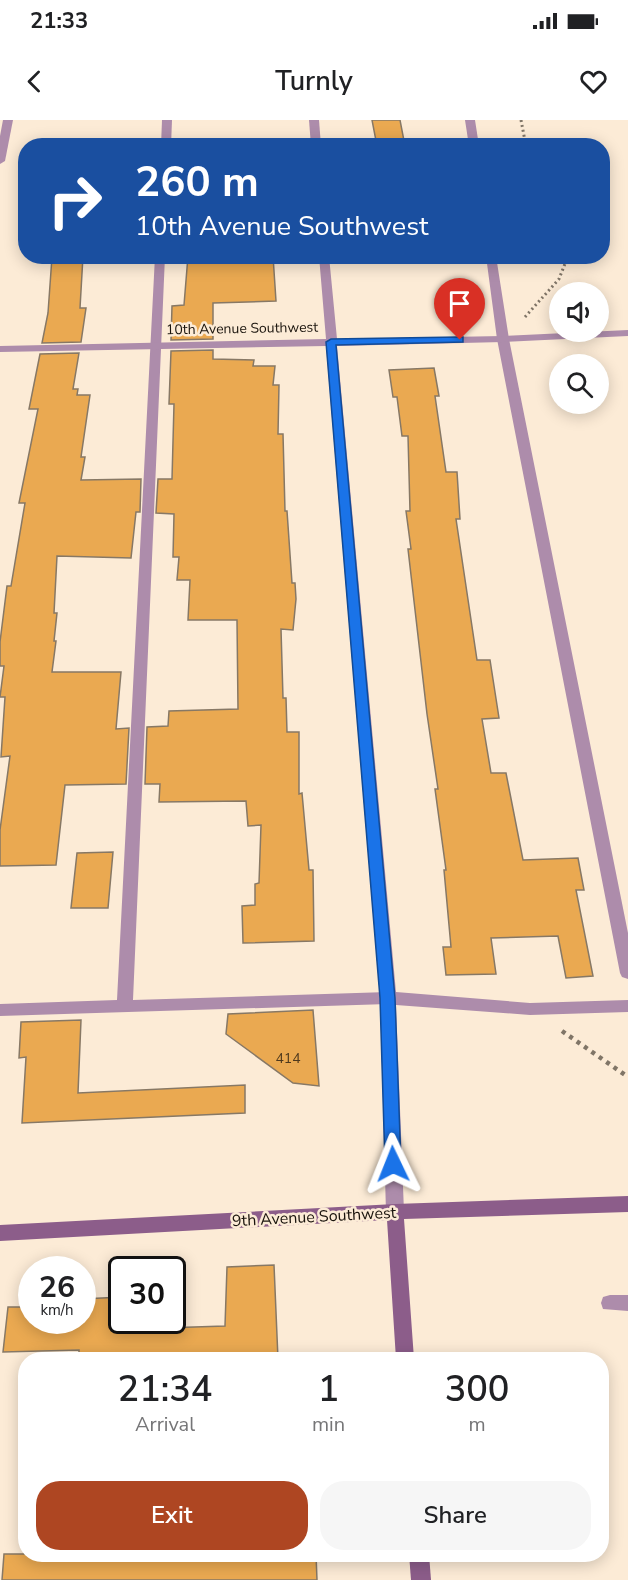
<!DOCTYPE html>
<style>
:root{--surface:#fff;--page:#f6f6f6;--text:#202124;--muted:#757577;--accent:#ae4622}
body{margin:0;font-family:"Nunito Sans",sans-serif;background:var(--page);color:var(--text);height:100vh;display:flex;flex-direction:column;font-size:22px;white-space:nowrap}
*{box-sizing:border-box;margin:0}
p{font-size:20px;color:var(--muted)}
.icon{flex:none;width:33px;height:33px;fill:none;stroke:currentColor;stroke-width:2;stroke-linecap:round;stroke-linejoin:round}
.map{position:relative;flex:1;overflow:hidden}
.drawer{position:absolute;left:18px;top:1232px;width:591px;height:210px;display:flex;flex-direction:column;background:var(--surface);border-radius:24px;box-shadow:0 3px 15px #0003}
.drawer>*{flex:none}
.top-card{position:absolute;left:18px;top:18px;width:592px;height:126px;border-radius:24px;box-shadow:0 3px 15px #0003;background:#1a4fa0;color:#fff;overflow:hidden}
.fabs{position:absolute;left:549px;top:162px;display:grid;gap:12px}
.fabs a{display:grid;place-items:center;width:60px;height:60px;border-radius:50%;background:var(--surface);box-shadow:0 3px 15px #0003;font-size:30px}
.speed{position:absolute;left:18px;top:1136px;display:flex;gap:12px;font-size:30px;font-weight:700;text-align:center}
.speed>*{display:grid;place-content:center;width:78px;height:78px;border-radius:50%;background:var(--surface);box-shadow:0 3px 15px #0003;line-height:1}
.speed small{font-size:15px;font-weight:400}
.speed .limit{border:3px solid #111;border-radius:9px;background:#fff;color:#111}
.pin{position:absolute;display:grid;place-items:center;width:51px;height:51px;color:#fff;margin:-62px -26px;border-radius:50% 50% 50% 0;rotate:-45deg;box-shadow:0 0 6px #0007}
.pin .icon{rotate:45deg}
.me{position:absolute;width:66px;margin:-33px;rotate:358deg;stroke-linejoin:round;filter:drop-shadow(0 0 4px #0008)}
.turn{display:flex;align-items:center;gap:21px;height:126px;padding:0 18px;font-size:27px}
.turn .icon{width:78px;height:78px;stroke-width:2.5}
.turn b{display:block;font-size:42px;line-height:51px}
.eta{display:flex;justify-content:space-evenly;align-items:center;height:102px;text-align:center}
.eta b{font-size:36px;font-weight:600;line-height:42px}
.cta{display:flex;gap:12px;margin-top:auto;padding:12px 18px}
.cta a{flex:1;height:69px;border-radius:24px;background:var(--accent);color:#fff;font-size:24px;font-weight:600;line-height:69px;text-align:center}
.cta a+a{background:var(--page);color:var(--text)}
.status{display:flex;justify-content:space-between;align-items:center;height:42px;padding:0 30px;background:var(--surface);direction:ltr}
.status svg{height:16px;fill:currentColor}
header{display:flex;justify-content:space-between;align-items:center;height:78px;padding:0 18px;background:var(--surface);font-size:27px;font-weight:600}
.map>svg:first-child{display:block}
.building{fill:#eaa951;stroke:#877865;stroke-width:1.5}
.lines{fill:none;stroke-linecap:round;stroke-linejoin:round}
.path-far1{stroke:#807567;stroke-width:3;stroke-dasharray:2 3;stroke-linecap:butt}
.path{stroke:#807567;stroke-width:4.5;stroke-dasharray:4 5;stroke-linecap:butt}
.service{fill:#ad8cab;fill-rule:evenodd}
.minor{fill:#ad8cab;fill-rule:evenodd}
.secondary{fill:#8c5d8a;fill-rule:evenodd}
.route{fill:#1a73e8;stroke:#114b97;stroke-width:1.5}
.labels{text-anchor:middle;stroke-width:5;stroke-linejoin:round;paint-order:stroke}
.far-street-label{font-size:14px;fill:#19130c;stroke:#fcebd6}
.number-label{font-size:14px;fill:#4d381d}
.street-label{font-size:16px;fill:#19130c;stroke:#fcebd6}
</style>
<div class="status"><b>21:33</b><svg viewBox="0 0 49 12"><path d="M0 12V9h3v3zM5 12V6h3v6zM10 12V3h3v9zM15 12V0h3v12zM26 1h20v11H26zM47 4h2v5h-2z"/></svg></div>
<header><svg class="icon" aria-label="back" viewBox="0 0 24 24"><path d="M15 5l-7 7 7 7"/></svg>Turnly<svg class="icon" aria-label="heart" viewBox="0 0 24 24"><path d="M12 20l-8-8c-3-5 5-10 8-4 3-6 11-1 8 4z"/></svg></header>
<div class="map">
<svg width="628" height="1460" viewBox="0 0 628 1460">
<rect width="100%" height="100%" fill="#fcebd6"/>
<g class="building">
<path d="M372 0H400L405 26H377Z"/>
<path d="M83 136 80 188H86L81 222 42 223 48 193 52 137Z"/>
<path d="M188 136H273L276 181 213 183V219L171 220 172 186 184 185Z"/>
<path d="M213 230V239L254 240 253 246H275L273 265H279L278 314H283L285 391H287L292 463H295L296 479 293 510 281 509 283 578H286L287 612H299V674L302 673 309 750H313L314 821 243 823 242 786 255 785V764L259 763 261 705 248 706 246 681 159 682 160 664H145L147 607 168 606 169 591 238 589 237 500H188L190 460H177L179 437H173L174 394 156 393 158 359H172L174 284H169L171 231Z"/>
<path d="M79 233 73 269H78L77 275H90L81 337H85L81 360 141 359 140 392H136L131 438 57 436 54 493H57L54 521H56L52 552H121L116 609 129 608 126 664 65 665 56 745 0 746V710L10 636 1 637 5 577H0L4 546H0V522L7 466H11L25 383H19L38 289H29L40 234Z"/>
<path d="M434 248 439 276H435L446 352H457L460 399H456L477 540H490L499 598 482 599 491 653H506L523 740 578 738 584 770H576L593 856 566 858 558 816 491 818 496 854 446 855 443 827H451L444 750H446L435 669H438L427 594 408 429H411L406 391H410L408 316H402L397 277H393L389 250Z"/>
<path d="M113 732 108 788H71L77 733Z"/>
<path d="M313 890 319 966 293 963 226 914 228 894Z"/>
<path d="M81 900 78 973 245 965V993L22 1003 26 937 19 938 21 902Z"/>
<path d="M274 1145 278 1239H209V1234L79 1238V1230L3 1232 8 1187H32V1200H82V1179L122 1177V1200H163V1208L225 1206 227 1147Z"/>
<path d="M4 1434H316L317 1460H2Z"/>
</g>
<g class="lines">
<g class="path-far1">
<path d="M521 0 526 26"/>
<path d="M525 197 559 159 568 136"/>
</g>
<path class="path" d="M562 911 628 957"/>
<g class="service">
<path d="M162 0H172L171 26H161Z"/>
<path d="M465 0H475L479 26H469Z"/>
<path d="M155 136H165L133 880 388 872 394 874 396 878 394 882 388 884 0 896V884L117 880Z"/>
<path d="M486 136H496L509 219 628 813V859L622 857 620 853 497 219Z"/>
<path d="M610 1175H628V1191L603 1189 601 1183 603 1177Z"/>
</g>
<g class="minor">
<path d="M3 0H13L5 41 0 44V16Z"/>
<path d="M309 0H319L321 26H311Z"/>
<path d="M319 136H329L337 219 503 216 628 210V216L503 222 337 226 396 872 530 883 628 880V892L530 895 396 885 404 1092 401 1097 395 1100 389 1097 386 1092 380 878 326 226 0 232V226L326 219Z"/>
</g>
<g class="secondary">
<path d="M628 1076V1092L404 1099 414 1239H396L387 1100 0 1121V1105L395 1084Z"/>
<path d="M409 1434H429L431 1460H411Z"/>
</g>
</g>
<path class="route" d="M460 217H463V222L336 225 395 878 401 1044 399 1049 393 1051 387 1049 385 1044 380 878 326 222 331 219Z"/>
<g class="labels">
<g class="far-street-label">
<text transform="translate(242 208) rotate(-1)" y="5">10th Avenue Southwest</text>
</g>
<g class="number-label">
<text x="288" y="943">414</text>
</g>
<g class="street-label">
<text transform="translate(314 1096) rotate(-3)" y="6">9th Avenue Southwest</text>
</g>
</g>
</svg>
<div class="fabs">
<a><svg class="icon" aria-label="sound" viewBox="0 0 24 24"><path d="M4 9h4l5-4v14l-5-4H4zM17 9q2 3 0 6"/></svg></a>
<a><svg class="icon" aria-label="search" viewBox="0 0 24 24"><circle cx="10" cy="10" r="6"/><path d="M15 15l6 6"/></svg></a>
</div>
<div class="speed"><div>26<small>km/h</small></div><div class="limit">30</div></div>
<div class="pin" style="left:460px;top:220px;background:#d93025"><svg class="icon" aria-label="arrive" viewBox="0 0 24 24"><path d="M6 21V4h12l-3 4 3 4H6"/></svg></div>
<svg class="me" style="left:393px;top:1044px" viewBox="-20 -20 40 40"><path d="M0-17L14 15 0 8-14 15z" fill="#1a73e8" stroke="#fff" stroke-width="4"/></svg>
<div class="top-card">
<div class="turn"><svg class="icon" aria-label="right" viewBox="0 0 24 24"><path d="M7 20v-9h11M14 6l5 5-5 5"/></svg><div><b>260 m</b>10th Avenue Southwest</div></div>
</div>
<section class="drawer">
<div class="eta">
<div><b>21:34</b><p>Arrival</p></div>
<div><b>1</b><p>min</p></div>
<div><b>300</b><p>m</p></div>
</div>
<div class="cta"><a>Exit</a><a>Share</a></div>
</section>
</div>
